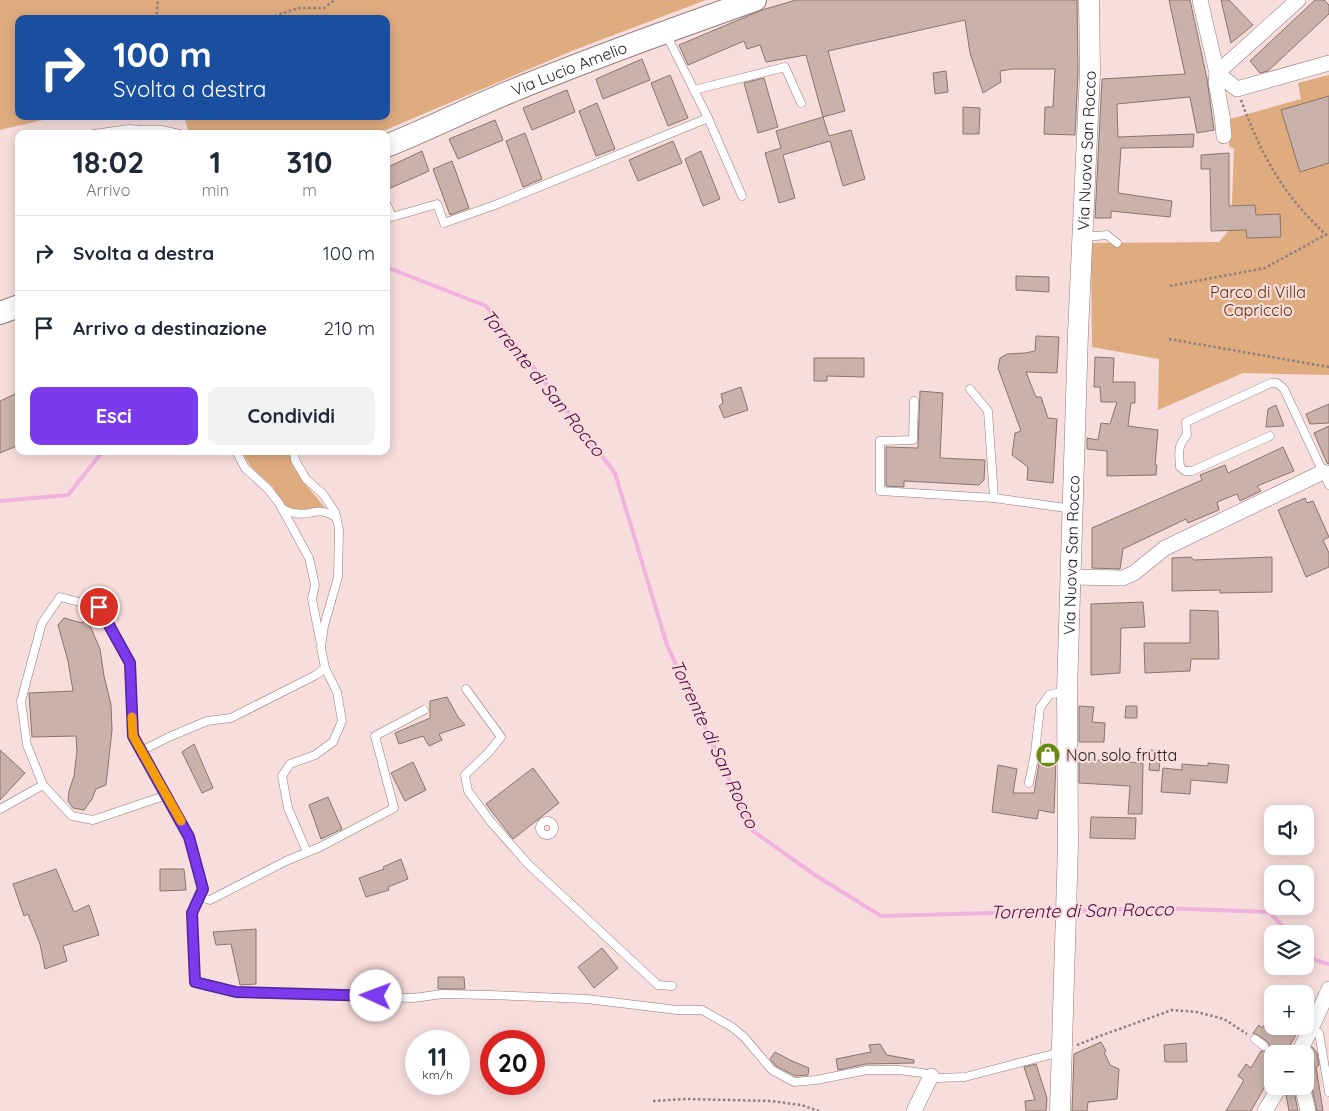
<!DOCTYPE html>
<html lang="it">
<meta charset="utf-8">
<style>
:root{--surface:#fff;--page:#f2f2f3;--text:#1f2937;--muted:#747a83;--line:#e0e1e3;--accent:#7c3aed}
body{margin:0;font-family:Quicksand,sans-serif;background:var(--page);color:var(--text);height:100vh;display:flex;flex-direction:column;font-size:19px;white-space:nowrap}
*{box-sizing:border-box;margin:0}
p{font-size:16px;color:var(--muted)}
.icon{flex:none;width:28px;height:28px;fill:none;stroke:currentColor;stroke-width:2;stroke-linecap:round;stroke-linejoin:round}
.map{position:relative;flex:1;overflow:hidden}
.drawer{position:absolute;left:15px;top:130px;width:375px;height:325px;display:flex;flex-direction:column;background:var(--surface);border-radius:10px;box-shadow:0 2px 12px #0003}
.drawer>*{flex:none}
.hud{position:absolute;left:15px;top:15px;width:375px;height:105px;border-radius:10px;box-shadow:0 2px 12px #0003;background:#1a4fa0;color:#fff;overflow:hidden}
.buttons{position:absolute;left:1264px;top:805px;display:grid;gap:10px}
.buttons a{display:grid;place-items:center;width:50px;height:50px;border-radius:10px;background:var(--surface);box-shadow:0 2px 12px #0003;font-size:25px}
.speed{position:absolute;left:405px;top:1030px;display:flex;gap:10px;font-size:25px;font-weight:700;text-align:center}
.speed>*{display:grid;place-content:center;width:65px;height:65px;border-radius:50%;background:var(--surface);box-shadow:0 2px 12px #0003;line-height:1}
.speed small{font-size:12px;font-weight:400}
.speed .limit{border:8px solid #d22;background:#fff;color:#111}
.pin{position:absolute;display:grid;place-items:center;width:42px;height:42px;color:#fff;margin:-21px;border:2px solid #fff;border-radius:50%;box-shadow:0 1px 5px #0007}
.me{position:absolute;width:55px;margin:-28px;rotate:272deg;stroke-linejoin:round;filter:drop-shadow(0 0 4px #0008)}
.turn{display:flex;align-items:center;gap:18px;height:105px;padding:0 15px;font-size:22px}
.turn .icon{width:65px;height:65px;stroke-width:2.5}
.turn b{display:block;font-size:35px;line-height:42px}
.eta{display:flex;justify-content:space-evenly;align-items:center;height:85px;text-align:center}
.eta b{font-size:30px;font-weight:700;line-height:35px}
.primary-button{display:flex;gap:10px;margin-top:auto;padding:10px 15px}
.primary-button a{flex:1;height:58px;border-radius:10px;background:var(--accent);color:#fff;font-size:20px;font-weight:700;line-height:58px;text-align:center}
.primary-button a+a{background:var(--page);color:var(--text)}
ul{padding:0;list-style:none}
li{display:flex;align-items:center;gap:15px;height:75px;padding:0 15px;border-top:1px solid var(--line)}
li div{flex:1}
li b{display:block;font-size:19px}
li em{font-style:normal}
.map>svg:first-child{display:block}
.green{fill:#dfac7f}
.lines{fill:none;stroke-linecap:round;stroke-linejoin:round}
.stream{stroke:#f1b2df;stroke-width:4}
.building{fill:#c9b2a9;stroke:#8a756d}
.lane-casing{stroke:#927b7a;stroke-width:9}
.street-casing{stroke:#927b7a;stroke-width:16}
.secondary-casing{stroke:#927b7a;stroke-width:21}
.primary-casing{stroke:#927b7a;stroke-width:24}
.path{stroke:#917f7f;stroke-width:2.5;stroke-dasharray:2.5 2.5;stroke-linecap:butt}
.lane{stroke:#fff;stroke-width:8}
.street{stroke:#fff;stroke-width:15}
.secondary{stroke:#fff;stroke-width:20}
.primary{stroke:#fff;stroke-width:22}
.route-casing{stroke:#51269a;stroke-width:12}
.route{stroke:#7c3aed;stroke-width:9}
.slow{stroke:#f59e0b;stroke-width:9}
.labels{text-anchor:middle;stroke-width:4.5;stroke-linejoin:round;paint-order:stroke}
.street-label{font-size:16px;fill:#211818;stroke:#f7dddc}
.park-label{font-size:16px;fill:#59340d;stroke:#f7dddc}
.poi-label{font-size:16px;fill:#211818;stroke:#f7dddc;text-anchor:start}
.water-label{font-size:18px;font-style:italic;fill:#4e0341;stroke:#f7dddc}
</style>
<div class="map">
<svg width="1329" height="1111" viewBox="0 0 1329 1111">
<rect width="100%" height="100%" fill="#f7dddc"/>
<g class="green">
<path d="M0 0H706L574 50 376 134H189L184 116H386V19H19V116H60L0 130Z"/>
<path d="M1329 75V375L1243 373 1158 410 1159 359 1092 347 1091 243 1219 242 1231 228 1234 149 1229 146 1230 119 1301 99 1298 83Z"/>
<path d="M241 451H289L293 466 302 480 326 509 305 511 291 509 282 503 273 487 252 468Z"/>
</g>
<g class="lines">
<g class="stream">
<path d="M386 267 486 306 615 473 667 645 753 831 815 875 881 916 1059 911"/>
<path d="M0 501 68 495 103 451"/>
<path d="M1071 911 1161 908 1269 912 1290 934"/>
<path d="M1305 950 1315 960 1329 964"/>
</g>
</g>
<g class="building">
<path d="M796 0H1077L1078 72 1075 135 1044 134 1045 107H1053L1055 69H1014L1000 71 1001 82 983 93 970 53 965 20 828 51 845 111 823 117 806 55 766 62 760 45 747 49 744 41 688 65 679 45 762 10Z"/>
<path d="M1169 0H1190L1207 79 1214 130 1197 133 1190 97 1117 104 1118 137 1194 134 1193 147 1121 148 1118 193 1172 201 1170 217 1111 211V218H1095L1102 79 1185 74Z"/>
<path d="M1221 0H1229L1253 25 1231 43Z"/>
<path d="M1315 0H1324L1329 5V14L1268 71 1260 73 1250 61Z"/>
<path d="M642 59 650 80 603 99 596 79Z"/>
<path d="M946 71 948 92 935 94 933 73Z"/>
<path d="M670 75 688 118 668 126 651 83Z"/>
<path d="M764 78 778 127 758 133 744 83Z"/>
<path d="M567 90 575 112 532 130 523 108Z"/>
<path d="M1329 96V163L1300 172 1281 110Z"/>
<path d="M597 103 615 149 596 156 579 111Z"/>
<path d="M963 107 980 108 979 134H963Z"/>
<path d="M823 117 829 136 851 130 865 179 843 186 830 141 783 155 795 198 779 203 765 153 781 148 776 131Z"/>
<path d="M495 120 503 140 458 159 449 139Z"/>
<path d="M525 133 542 179 523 187 506 141Z"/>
<path d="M673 141 682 163 638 181 629 160Z"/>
<path d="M422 151 429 171 386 190V168Z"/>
<path d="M701 151 720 199 703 206 685 159Z"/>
<path d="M1229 153V206L1255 205 1256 215 1280 214 1281 237 1247 238 1246 230 1211 231 1210 169H1201V155Z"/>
<path d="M452 161 469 208 450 215 433 169Z"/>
<path d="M1016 276 1049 277V292L1016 290Z"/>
<path d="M1036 336 1059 337 1057 373 1026 372 1036 397H1041L1048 418 1057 419 1053 483 1027 480 1028 467 1012 455 1015 433 1021 431 998 368 1000 358 1007 354 1025 353 1035 351Z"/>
<path d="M1095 357 1114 358 1113 382H1135V403H1131L1128 426 1158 430 1155 465H1157L1156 475 1107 476V451L1087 449V438L1098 440 1101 423 1110 424 1117 402H1101L1100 387H1094Z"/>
<path d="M814 358H864V377L827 376V381H814Z"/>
<path d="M741 387 748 410 724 418 719 406 723 403 721 394Z"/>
<path d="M920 391 943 393 940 458 985 460 984 480 979 485 904 481V487L886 486V447L918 448Z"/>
<path d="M19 392V445L0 453V401Z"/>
<path d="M1329 404V423L1310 424 1306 414Z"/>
<path d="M1276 405 1284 426 1266 427 1268 409Z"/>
<path d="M1329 426V464L1327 463 1314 433Z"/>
<path d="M1283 447 1294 471 1257 486 1261 491 1240 501 1237 494 1217 502 1219 510 1188 523 1186 519 1123 549 1120 569 1092 568V528L1202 480 1200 475 1225 465 1228 473Z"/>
<path d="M1305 498 1307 503 1313 501 1329 537 1323 540 1329 553V567L1306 577 1278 510Z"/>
<path d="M1191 557 1194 560 1272 557V592L1220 593V590L1172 591V558Z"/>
<path d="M1143 602 1145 627 1121 628 1120 673 1091 675V604Z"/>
<path d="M1190 610 1218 611 1219 659H1191L1190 671 1145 673 1144 643H1190Z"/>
<path d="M64 618 82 623 87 619 100 649 104 676 111 705 112 730 106 785 96 789 92 799 84 810 73 808 68 801 69 791 74 776 77 751 76 736 32 737 29 693 73 691 68 661 58 625Z"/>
<path d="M447 697 458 717 465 725 439 734 442 740 429 746 423 736 399 744 395 733 430 718V701Z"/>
<path d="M1079 706 1094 707 1092 722 1105 723 1104 742H1079Z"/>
<path d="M1126 706H1137V718H1125Z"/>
<path d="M194 744 213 788 202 793 182 752Z"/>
<path d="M0 750 25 773 0 800Z"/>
<path d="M1151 750 1161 751 1159 771 1149 770Z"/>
<path d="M1040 757 1056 758 1054 813 1039 810 1037 819 992 812 998 765 1017 769 1013 793H1034Z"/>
<path d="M1079 759 1143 763 1142 814H1128L1130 786 1079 783Z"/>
<path d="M413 762 426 790 405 801 391 773Z"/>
<path d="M1208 763 1229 765 1227 783 1191 780 1190 794 1161 792 1163 768 1182 770V764L1208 766Z"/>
<path d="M533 768 559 803 513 839 486 804Z"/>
<path d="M328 797 342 829 321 839 309 805Z"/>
<path d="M1091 817 1136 818 1135 839 1090 838Z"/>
<path d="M401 859 408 879 388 887 389 890 366 897 359 878 384 869 383 867Z"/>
<path d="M56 869 74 912 89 905 99 935 63 946 67 961 45 969 40 944 28 914 24 916 13 884Z"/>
<path d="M160 869H184L186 890 160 891Z"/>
<path d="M256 929V984L240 985 231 944 216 945 213 932Z"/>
<path d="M602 948 618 968 594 988 578 967Z"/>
<path d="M438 977H464L465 989H438Z"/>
<path d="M1272 1014V1026H1301L1285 1054H1272V1074L1251 1111H1226L1244 1080 1238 1076 1246 1064 1251 1068 1261 1051H1266L1269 1049V1044L1268 1042 1258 1035 1253 1033 1259 1025 1262 1028Z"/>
<path d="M1101 1042 1106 1051 1104 1052 1110 1065 1119 1069 1117 1099 1088 1102 1087 1111H1072L1074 1054Z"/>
<path d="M1186 1043 1187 1062H1165L1164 1045Z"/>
<path d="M880 1044 887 1055 914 1060V1063L866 1064 838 1070 836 1059 871 1052 869 1045Z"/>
<path d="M1312 1047 1317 1053 1319 1065 1316 1067 1323 1111H1317L1311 1084 1309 1080 1305 1077V1060Z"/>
<path d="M775 1052 792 1061 809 1068 808 1075 795 1076 776 1066 770 1059Z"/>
<path d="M1036 1064 1047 1098 1046 1111H1026L1025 1101 1035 1100 1024 1067Z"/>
<path d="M1289 1086H1293L1298 1111H1289L1286 1095Z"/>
</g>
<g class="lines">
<defs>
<g id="lane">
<path d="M666 34 708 118 742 196"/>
<path d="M694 90 785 67 801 103"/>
<path d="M94 134 129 129 140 130"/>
<path d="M141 134 140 130H161L180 134"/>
<path d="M386 203 392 217 437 204 444 223 495 205 708 118"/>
<path d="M1084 237 1107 235 1117 243"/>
<path d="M970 389 988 411 994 498 1073 509"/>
<path d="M914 401 913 440 880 441V491L994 498"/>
<path d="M1270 436 1192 471H1185L1180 467C1179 453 1177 446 1187 435L1186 422 1271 383H1277L1284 389 1329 485"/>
<path d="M236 451 245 468 267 488 279 503 309 558 315 585 312 599 320 640"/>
<path d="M294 451 295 460 306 479 323 494 335 512 339 529 338 577 324 626 321 647 325 668 337 692 342 721 333 742 315 755 290 764 282 776 288 808 307 852"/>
<path d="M283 509C287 511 291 513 295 513 312 517 316 505 336 517"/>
<path d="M466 689 501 737 489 752 465 775 468 791 491 822 528 864 658 985 672 986"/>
<path d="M141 751 169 737 207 721 231 718 316 675 325 668"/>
<path d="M1029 783 1035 753 1040 708 1049 695 1065 691"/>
<path d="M167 795 93 820 72 816 43 785 27 745 21 701 42 623 60 597 99 607 130 663 133 736 167 795 170 801 189 837 203 889 192 913 195 982 236 993 414 998 442 994 489 995 587 999 677 1010H702L732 1027 744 1037 772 1070 794 1082 816 1080 867 1070H899L923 1073 937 1078 965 1077 1061 1052"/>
<path d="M0 809 43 785"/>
<circle cx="547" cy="828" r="7"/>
<path d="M199 897 210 900 286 861 320 847 394 808 375 736 424 710"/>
<path d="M1319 1033 1329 1092"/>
<path d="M1255 1039 1264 1046"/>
</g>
<g id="street">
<path d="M1200 0 1217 73 1216 82 1222 115 1224 136"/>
<path d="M1217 73 1237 89 1329 63"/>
<path d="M1217 73 1298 0"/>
<path d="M1071 577 1123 578 1134 573 1165 548 1323 472 1329 474"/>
<path d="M1298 1054 1311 1029 1329 989"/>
<path d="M1302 1086 1308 1111"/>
<path d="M914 1111 931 1076"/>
<path d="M1265 1111 1280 1086"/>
</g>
<g id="secondary">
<path id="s1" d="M1060 1111 1068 845 1067 691 1078 333 1090 72 1089 0"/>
</g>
<g id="primary">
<path id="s2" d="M386 146C429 129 470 108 512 91 592 58 673 29 755 0"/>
<path d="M0 313 19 306"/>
</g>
</defs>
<use href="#lane" class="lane-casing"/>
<use href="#street" class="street-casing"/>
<use href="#secondary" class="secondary-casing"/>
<use href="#primary" class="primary-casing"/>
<g class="path">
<path d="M156 19 158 0"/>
<path d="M265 19 299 8H324L335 0"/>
<path d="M1241 100C1253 133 1268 166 1289 194 1300 209 1313 222 1326 235"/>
<path d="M1170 286 1265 268 1329 233"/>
<path d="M1169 339 1329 367"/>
<path d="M1077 1045 1097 1037 1172 1010 1197 1012 1224 1019 1247 1034"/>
<path d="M653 1101 686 1099 771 1101 801 1105 819 1111"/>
</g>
<use href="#lane" class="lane"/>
<use href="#street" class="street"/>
<use href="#secondary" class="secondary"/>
<use href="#primary" class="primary"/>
</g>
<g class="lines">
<defs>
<path id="route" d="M99 607 130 663 133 736 189 837 203 889 192 913 195 982 236 992 376 996"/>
</defs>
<use href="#route" class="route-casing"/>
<use href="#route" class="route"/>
<path class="slow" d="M132 717 133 736 181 821"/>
</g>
<defs>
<symbol id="shop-disc" viewBox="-11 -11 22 22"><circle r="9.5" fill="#678b14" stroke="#f7dddc"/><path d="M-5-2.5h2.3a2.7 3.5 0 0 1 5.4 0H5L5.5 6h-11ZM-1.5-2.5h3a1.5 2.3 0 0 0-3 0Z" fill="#fff"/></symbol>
</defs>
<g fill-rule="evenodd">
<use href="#shop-disc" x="1034" y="741" width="28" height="28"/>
</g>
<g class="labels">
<g class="street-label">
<text dy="6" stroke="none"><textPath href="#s2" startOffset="199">Via Lucio Amelio</textPath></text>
<text dy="6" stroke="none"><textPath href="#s1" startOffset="961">Via Nuova San Rocco</textPath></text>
<text dy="6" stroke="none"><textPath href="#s1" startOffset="556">Via Nuova San Rocco</textPath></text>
</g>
<g class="park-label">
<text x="1258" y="298">Parco di Villa<tspan x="1258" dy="18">Capriccio</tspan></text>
</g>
<g class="poi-label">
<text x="1066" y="761">Non solo frutta</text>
</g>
<g class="water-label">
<text transform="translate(543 383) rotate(51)" y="6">Torrente di San Rocco</text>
<text transform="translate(714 744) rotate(65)" y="6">Torrente di San Rocco</text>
<text transform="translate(1082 911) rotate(-1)" y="6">Torrente di San Rocco</text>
</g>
</g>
</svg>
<div class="buttons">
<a><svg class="icon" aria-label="sound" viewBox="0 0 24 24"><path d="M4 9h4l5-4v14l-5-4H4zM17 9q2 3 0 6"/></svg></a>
<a><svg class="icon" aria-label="search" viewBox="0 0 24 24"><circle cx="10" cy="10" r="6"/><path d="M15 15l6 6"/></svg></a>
<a><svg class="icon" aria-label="layers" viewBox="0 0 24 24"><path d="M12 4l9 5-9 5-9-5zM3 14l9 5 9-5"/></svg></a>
<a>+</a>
<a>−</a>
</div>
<div class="speed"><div>11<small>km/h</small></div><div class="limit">20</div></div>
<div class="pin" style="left:99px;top:607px;background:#d93025"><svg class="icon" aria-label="arrive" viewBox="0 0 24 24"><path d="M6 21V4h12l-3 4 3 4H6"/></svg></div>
<svg class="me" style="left:376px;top:996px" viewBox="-20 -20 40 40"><circle r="19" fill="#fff"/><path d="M0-13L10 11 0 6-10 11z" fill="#7c3aed"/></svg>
<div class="hud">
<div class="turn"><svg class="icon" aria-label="right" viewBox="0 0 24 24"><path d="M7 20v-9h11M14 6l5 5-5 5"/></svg><div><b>100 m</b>Svolta a destra</div></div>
</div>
<section class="drawer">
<div class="eta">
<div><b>18:02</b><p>Arrivo</p></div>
<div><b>1</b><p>min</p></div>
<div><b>310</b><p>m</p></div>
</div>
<ul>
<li><svg class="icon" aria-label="right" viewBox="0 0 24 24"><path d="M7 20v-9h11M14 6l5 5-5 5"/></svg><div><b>Svolta a destra</b></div><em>100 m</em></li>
<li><svg class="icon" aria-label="arrive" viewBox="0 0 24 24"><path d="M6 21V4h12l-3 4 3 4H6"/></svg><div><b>Arrivo a destinazione</b></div><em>210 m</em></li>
</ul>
<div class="primary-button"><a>Esci</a><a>Condividi</a></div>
</section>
</div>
